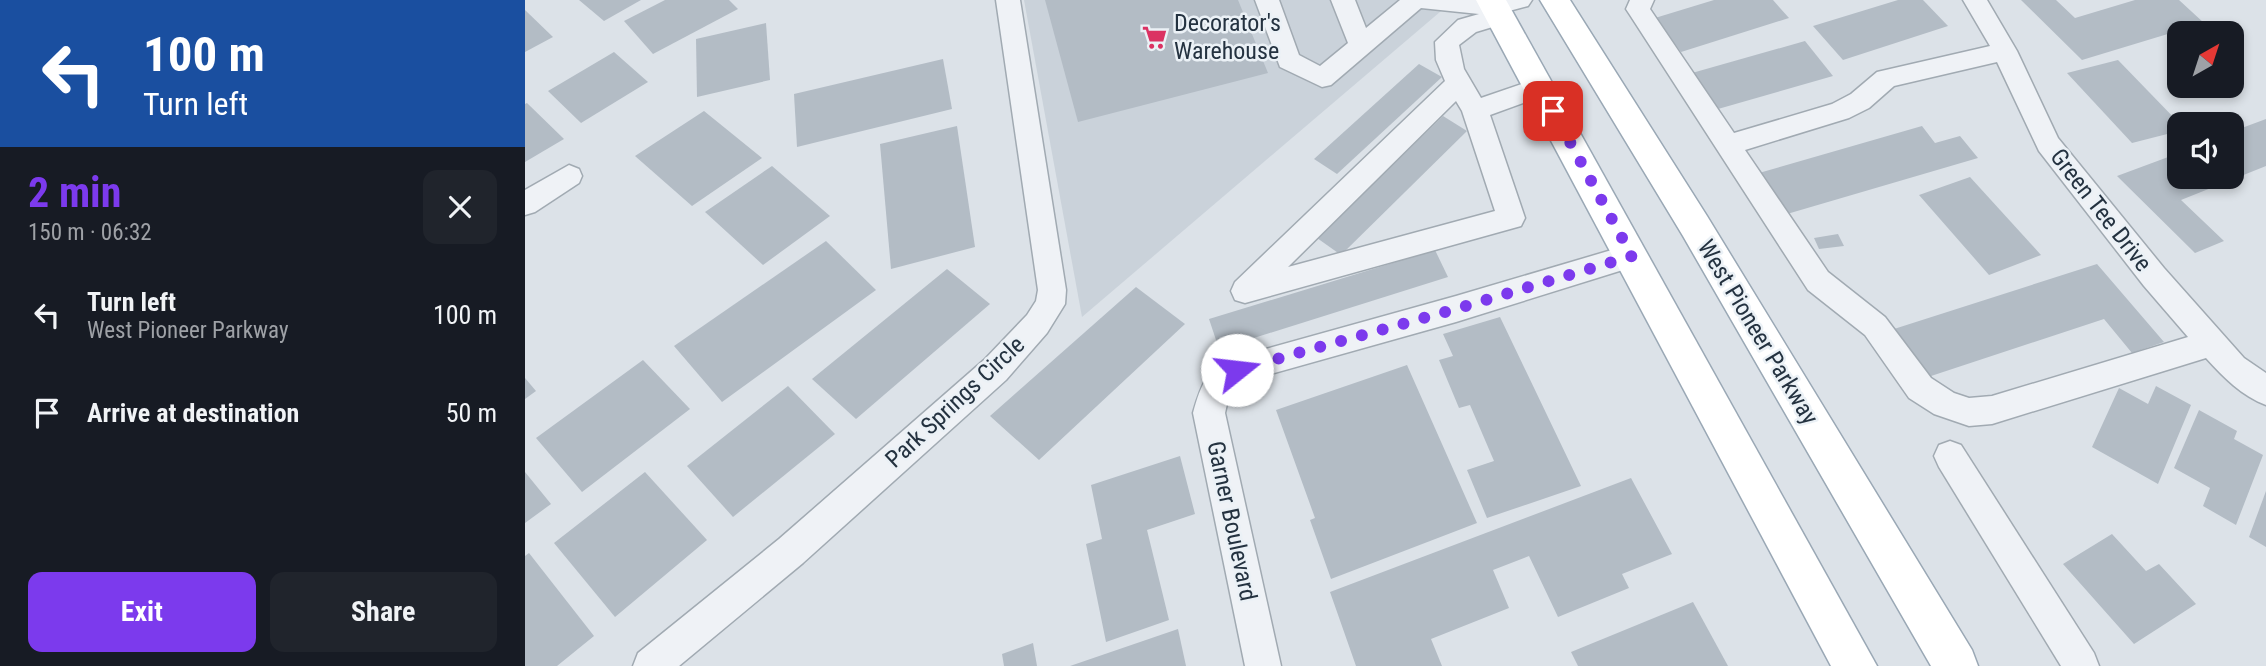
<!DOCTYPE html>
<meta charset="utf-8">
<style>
:root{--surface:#171b24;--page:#20242c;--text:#f1f3f6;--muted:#9ea1a6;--accent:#7c3aed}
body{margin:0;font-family:"Roboto Condensed",sans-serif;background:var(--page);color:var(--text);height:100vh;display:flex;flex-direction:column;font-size:26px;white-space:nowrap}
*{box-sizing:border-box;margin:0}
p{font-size:23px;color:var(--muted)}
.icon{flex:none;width:38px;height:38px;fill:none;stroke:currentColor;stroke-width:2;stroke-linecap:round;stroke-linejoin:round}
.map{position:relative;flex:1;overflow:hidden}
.sheet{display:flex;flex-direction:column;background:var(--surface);width:525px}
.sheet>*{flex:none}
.hud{background:#1a4fa0;color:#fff;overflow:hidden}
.needle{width:46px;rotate:39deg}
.tools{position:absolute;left:1642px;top:21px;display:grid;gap:14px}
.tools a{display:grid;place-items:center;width:77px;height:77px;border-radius:14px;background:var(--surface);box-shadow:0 4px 10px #0003;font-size:35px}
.pin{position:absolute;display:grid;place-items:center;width:60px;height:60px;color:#fff;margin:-30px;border-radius:14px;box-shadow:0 4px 10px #0006}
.me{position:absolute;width:77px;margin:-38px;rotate:74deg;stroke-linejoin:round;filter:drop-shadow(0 0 5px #0008)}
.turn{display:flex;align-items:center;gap:24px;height:147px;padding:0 28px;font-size:32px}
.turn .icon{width:91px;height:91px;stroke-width:2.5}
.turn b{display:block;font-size:49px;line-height:60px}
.round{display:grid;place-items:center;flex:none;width:74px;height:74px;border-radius:14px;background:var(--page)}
.headline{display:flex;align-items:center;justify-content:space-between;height:119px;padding:0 28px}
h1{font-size:42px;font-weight:700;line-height:52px;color:var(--accent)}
.cta{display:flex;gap:14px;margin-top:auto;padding:14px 28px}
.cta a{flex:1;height:80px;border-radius:14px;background:var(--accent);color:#fff;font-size:28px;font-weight:700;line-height:80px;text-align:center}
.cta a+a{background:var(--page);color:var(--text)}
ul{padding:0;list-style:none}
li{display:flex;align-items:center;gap:21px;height:98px;padding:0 28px}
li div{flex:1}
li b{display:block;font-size:26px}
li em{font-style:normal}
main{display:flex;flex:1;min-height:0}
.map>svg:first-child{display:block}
.built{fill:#cad2da}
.building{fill:#b3bcc5}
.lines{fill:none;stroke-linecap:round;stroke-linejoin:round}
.minor-casing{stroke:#a1aab2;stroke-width:3}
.major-casing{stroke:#9aa8b5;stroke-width:3}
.minor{fill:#eff2f6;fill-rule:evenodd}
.major{fill:#fff;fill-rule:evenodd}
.route{stroke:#7c3aed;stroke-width:12;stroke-dasharray:0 21.6}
.labels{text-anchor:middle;stroke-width:5;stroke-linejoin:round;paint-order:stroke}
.poi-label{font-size:24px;fill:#243240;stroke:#ebf1f6;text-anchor:start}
.street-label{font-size:24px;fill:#243240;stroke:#ebf1f6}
</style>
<main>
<section class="sheet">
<div class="hud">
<div class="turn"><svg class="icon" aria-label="left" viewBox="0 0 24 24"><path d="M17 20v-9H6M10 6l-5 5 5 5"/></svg><div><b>100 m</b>Turn left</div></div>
</div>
<div class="headline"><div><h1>2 min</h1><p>150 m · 06:32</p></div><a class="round"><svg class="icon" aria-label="close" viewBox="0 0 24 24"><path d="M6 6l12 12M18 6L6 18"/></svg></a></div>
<ul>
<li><svg class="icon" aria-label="left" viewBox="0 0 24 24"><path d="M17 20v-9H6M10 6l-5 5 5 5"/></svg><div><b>Turn left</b><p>West Pioneer Parkway</p></div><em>100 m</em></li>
<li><svg class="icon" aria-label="arrive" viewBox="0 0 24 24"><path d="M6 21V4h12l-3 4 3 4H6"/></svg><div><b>Arrive at destination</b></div><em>50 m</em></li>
</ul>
<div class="cta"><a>Exit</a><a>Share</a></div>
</section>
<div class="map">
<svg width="1741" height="666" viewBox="0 0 1741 666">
<rect width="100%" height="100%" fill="#dce2e8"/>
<path class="built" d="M499 0H929L557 317Z"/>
<g class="building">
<path d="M54 0H116L79 21Z"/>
<path d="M140 0H204L213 9 128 54 99 21Z"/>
<path d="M520 0H713L743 73 553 122Z"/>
<path d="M1189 0H1248L1264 18 1156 52 1130 18Z"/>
<path d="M1373 0H1398L1423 26 1318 60 1288 26Z"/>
<path d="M1496 0H1531L1550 18 1610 0H1654L1679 23 1557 60Z"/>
<path d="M0 10 28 37 0 52Z"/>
<path d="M241 23 245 80 172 97 171 39Z"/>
<path d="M1280 41 1308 76 1193 109 1167 73Z"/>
<path d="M89 52 123 82 56 123 23 91Z"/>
<path d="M418 59 427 109 272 147 269 94Z"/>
<path d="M1593 60 1654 123V131L1607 143 1542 73Z"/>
<path d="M894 64 917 77 812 174 789 159Z"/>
<path d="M2 103 39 139 0 162V104Z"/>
<path d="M179 111 237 158 167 206 110 156Z"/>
<path d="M918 116 942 131 816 255 792 238Z"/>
<path d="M1741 119V166L1656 200 1699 241 1670 253 1592 176 1654 153V177H1706V132Z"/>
<path d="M432 126 450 247 366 269 355 144Z"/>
<path d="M1397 126 1410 143 1435 136 1453 158 1262 214 1234 173Z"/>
<path d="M247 166 305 216 238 265 180 212Z"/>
<path d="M1445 177 1516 255 1464 275 1394 195Z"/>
<path d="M1313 234 1319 246 1294 249 1289 238Z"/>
<path d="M301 241 351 290 197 402 149 346Z"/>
<path d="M910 250 923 277 694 349 684 319Z"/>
<path d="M1572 264 1639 342 1607 353 1579 319 1403 377 1369 329Z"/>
<path d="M422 269 465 304 331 419 287 379Z"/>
<path d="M611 287 660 324 514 460 465 416Z"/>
<path d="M975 317 1056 486 962 518 942 470 969 461 945 405 934 408 914 360 928 356 918 334Z"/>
<path d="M118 360 165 409 57 492 11 438Z"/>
<path d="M882 365 952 523 806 579 785 520 790 518 751 410Z"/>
<path d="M0 378 11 391 0 399Z"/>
<path d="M263 386 310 434 208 517 162 466Z"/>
<path d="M1631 386 1666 405 1633 484 1567 447 1594 388 1623 404Z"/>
<path d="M1674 410 1712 431 1709 439 1738 455 1711 525 1678 506 1685 488 1649 468Z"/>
<path d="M655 456 670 514 622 530 644 620 581 642 561 544 577 539 566 485Z"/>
<path d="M0 472 26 504 0 523Z"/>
<path d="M120 472 182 540 90 617 29 543Z"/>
<path d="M1106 478 1147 554 1097 574 1104 588 1033 617 1004 556 968 570 984 608 906 639 917 666H831L805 592Z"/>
<path d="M1741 491V547L1724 537Z"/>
<path d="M1587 534 1621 571 1634 564 1671 604 1609 644 1538 564Z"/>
<path d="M4 553 69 636 32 666H0V556Z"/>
<path d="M1168 602 1203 666H1053L1046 652Z"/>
<path d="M653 629 661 666H545Z"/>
<path d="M508 643 512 666H479L477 654Z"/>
</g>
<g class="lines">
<defs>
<g id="minor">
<path d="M471 0H495L541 290 540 304 522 333 481 380 278 563 154 666H108L113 653 254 539 459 360 502 315 511 301 513 290Z"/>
<path d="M730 0H754L774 55 795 66 823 43 806 0H830L841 28 875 0H1007L1003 6 984 11 987 16 984 22 951 32 934 45 939 69 956 98 1014 78 1023 80 1027 87 1023 94 965 115 1000 218 996 226 720 303 710 300 706 291 710 282 920 81 911 60 910 42 933 20 954 14 896 8 806 85 797 87 755 67ZM931 101 937 111 970 211 763 267Z"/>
<path d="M1105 0H1129L1125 9 1209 133 1307 104 1326 94 1352 72 1465 46 1438 0H1462L1492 51 1533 138 1639 268 1719 358 1741 373V405C1717 396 1698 377 1681 358L1467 424 1444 426 1409 414 1384 398 1340 335 1283 290 1105 15 1101 9ZM1472 62 1514 151 1619 286 1663 337 1467 396 1444 398 1429 393 1406 378 1360 317 1303 272 1220 150 1324 118 1344 108 1369 86Z"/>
<path d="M44 165 54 169 57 176 54 183 10 212 0 215V190Z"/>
<path d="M1107 244 1117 248 1121 256 1117 264 931 322 721 381 704 395 700 413 756 666H720L668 413C676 384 682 368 712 357L931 296Z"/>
<path d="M1425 441 1436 445 1569 653 1574 666H1536L1414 467 1409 456 1414 445Z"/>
</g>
<g id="major">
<path d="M951 0H981L1352 666H1306Z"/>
<path d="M1015 0H1045L1182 216 1447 650 1453 666H1406L1158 236Z"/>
</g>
</defs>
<use href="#minor" class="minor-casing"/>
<use href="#major" class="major-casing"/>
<use href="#minor" class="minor"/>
<use href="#major" class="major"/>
</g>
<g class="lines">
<path class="route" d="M712 370 931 309 1107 256 1028 111"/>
</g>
<defs>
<symbol id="supermarket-bare" viewBox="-9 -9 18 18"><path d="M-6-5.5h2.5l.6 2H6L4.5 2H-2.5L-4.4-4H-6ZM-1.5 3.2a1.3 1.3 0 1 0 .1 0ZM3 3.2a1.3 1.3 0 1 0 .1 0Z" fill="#db3263" stroke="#ebf1f6" stroke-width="2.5" paint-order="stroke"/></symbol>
</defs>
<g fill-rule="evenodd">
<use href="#supermarket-bare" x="612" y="20" width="35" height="35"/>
</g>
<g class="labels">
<g class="poi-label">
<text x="649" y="31">Decorator's<tspan x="649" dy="28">Warehouse</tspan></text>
</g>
<g class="street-label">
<text transform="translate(1576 210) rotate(52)" y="8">Green Tee Drive</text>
<text transform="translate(1233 332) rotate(59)" y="8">West Pioneer Parkway</text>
<text transform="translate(430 402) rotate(-43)" y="8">Park Springs Circle</text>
<text transform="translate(707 521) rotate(78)" y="8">Garner Boulevard</text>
</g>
</g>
</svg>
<div class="tools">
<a><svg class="needle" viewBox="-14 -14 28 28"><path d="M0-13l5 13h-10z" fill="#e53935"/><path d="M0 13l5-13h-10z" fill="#9ea1a6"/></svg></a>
<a><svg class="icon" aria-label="sound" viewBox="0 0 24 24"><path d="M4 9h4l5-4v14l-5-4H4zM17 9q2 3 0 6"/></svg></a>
</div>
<div class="pin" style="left:1028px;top:111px;background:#d93025"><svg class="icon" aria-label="arrive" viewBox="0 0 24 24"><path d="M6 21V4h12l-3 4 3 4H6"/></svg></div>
<svg class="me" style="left:712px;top:370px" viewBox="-20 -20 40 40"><circle r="19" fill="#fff"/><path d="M0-13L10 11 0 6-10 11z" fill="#7c3aed"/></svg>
</div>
</main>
